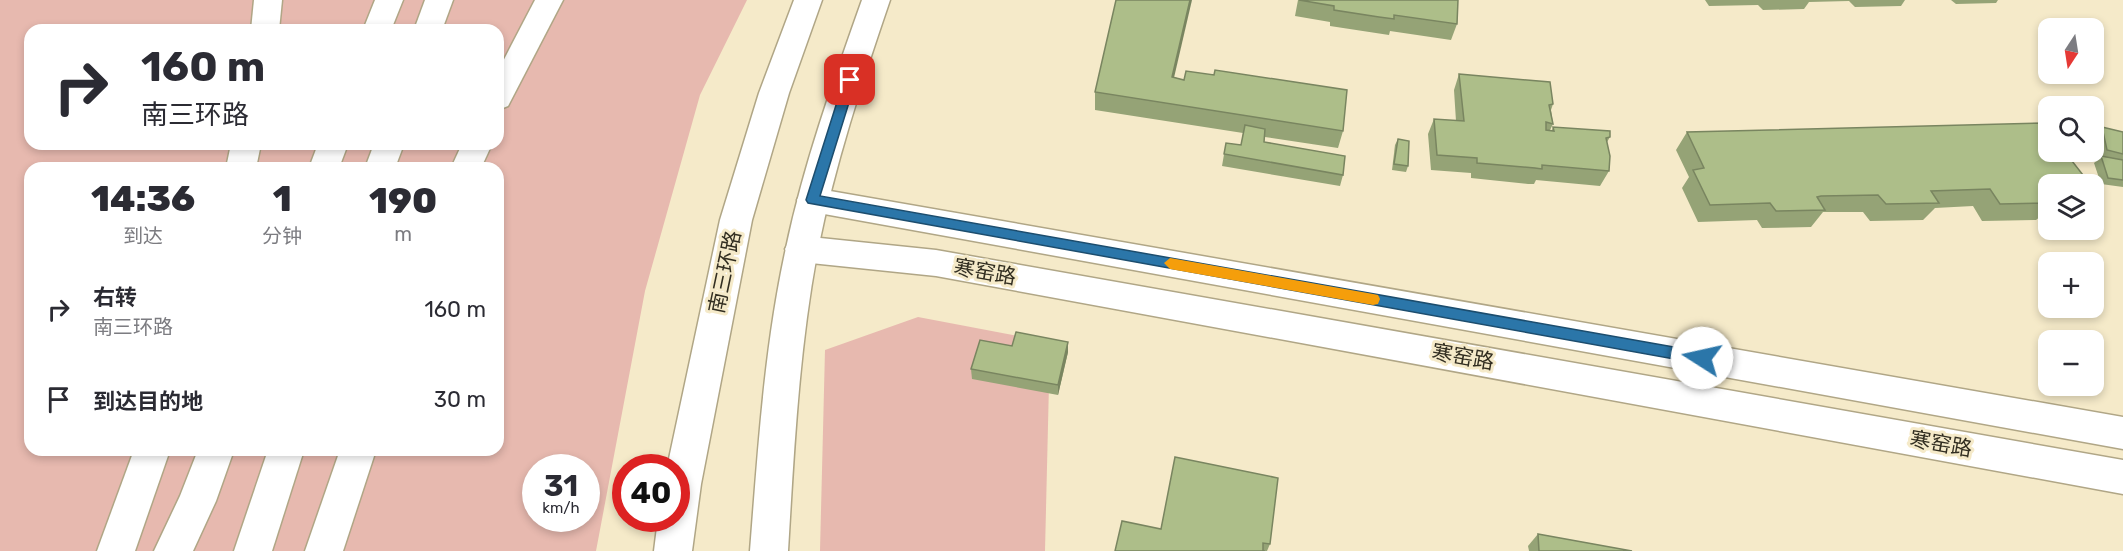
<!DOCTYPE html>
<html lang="zh">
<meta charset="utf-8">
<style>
:root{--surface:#fff;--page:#f2f2f3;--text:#2b2b33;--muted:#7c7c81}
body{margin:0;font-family:Rubik,"Noto Sans SC",sans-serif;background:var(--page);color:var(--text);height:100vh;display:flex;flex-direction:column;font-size:22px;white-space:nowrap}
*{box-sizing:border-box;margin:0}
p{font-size:20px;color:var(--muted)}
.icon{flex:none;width:33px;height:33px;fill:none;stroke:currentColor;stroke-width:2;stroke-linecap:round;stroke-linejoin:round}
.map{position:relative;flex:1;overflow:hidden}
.sheet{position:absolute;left:24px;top:162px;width:480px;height:294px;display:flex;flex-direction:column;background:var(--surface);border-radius:18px;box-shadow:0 3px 9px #0003}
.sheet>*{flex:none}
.top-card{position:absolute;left:24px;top:24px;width:480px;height:126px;border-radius:18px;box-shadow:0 3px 9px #0003;background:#fff;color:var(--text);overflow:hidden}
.needle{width:39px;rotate:192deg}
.buttons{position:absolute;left:2038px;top:18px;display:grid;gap:12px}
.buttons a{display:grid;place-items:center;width:66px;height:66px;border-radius:12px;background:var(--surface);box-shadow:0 3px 9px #0003;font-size:30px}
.speed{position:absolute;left:522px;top:454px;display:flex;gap:12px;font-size:30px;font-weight:700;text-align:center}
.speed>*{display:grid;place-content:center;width:78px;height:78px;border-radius:50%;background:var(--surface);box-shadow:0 3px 9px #0003;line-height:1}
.speed small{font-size:15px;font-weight:400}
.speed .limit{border:9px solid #d22;background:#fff;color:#111}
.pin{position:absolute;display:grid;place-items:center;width:51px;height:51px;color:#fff;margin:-26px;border-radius:12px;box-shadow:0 3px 9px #0006}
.me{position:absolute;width:66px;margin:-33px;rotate:280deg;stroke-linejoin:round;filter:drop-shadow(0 0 4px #0008)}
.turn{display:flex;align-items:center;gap:21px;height:126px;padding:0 18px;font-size:27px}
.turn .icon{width:78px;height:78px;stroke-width:2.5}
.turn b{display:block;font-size:42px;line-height:51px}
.eta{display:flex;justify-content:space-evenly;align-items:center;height:102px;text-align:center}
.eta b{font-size:36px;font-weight:800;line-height:42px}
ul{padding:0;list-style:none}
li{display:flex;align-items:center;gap:18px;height:90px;padding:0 18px}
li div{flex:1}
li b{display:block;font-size:22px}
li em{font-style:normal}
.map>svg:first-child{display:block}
.green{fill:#e7b9af;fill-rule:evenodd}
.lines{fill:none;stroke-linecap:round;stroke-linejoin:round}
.tertiary-casing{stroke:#b0a686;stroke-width:3}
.trunk-casing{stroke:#b0a686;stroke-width:3}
.motorway-casing{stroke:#b0a686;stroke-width:3}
.tertiary{fill:#fff;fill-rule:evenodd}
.trunk{fill:#fff;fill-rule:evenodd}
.motorway{fill:#fff;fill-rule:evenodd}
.wall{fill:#95a376}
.shaded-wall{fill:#798560}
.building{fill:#adbe89;stroke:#798560;stroke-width:1.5}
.route{fill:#2b76a9;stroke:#1c4d6e;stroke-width:1.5}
.slow{fill:#f59e0b}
.labels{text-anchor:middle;stroke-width:6;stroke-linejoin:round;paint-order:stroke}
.street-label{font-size:21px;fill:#322e21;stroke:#f5eac9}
</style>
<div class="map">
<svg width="2123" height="551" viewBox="0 0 2123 551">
<rect width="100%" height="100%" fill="#f5eac9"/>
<g class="green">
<path d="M0 0H747L700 95 645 291 596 551H0ZM30 30H498V144H30ZM30 168H498V450H30ZM536 468H586V519H536Z"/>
<path d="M918 317 1050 342 1045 551H820L825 350Z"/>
</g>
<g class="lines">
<defs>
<g id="tertiary">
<path d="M813 188 2123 417V449L813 212 802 209 797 200 802 191Z"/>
<path d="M801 236 936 250 2123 460V494L936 276 801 262 790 258 785 249 790 240Z"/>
</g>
<g id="trunk">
<path d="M794 0H822L789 93 752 220 701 484 692 551H654L658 519H676V468H667L720 220 759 93Z"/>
<path d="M862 0H890C862 82 835 164 818 249 799 348 794 450 788 551H750C758 450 764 348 786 248 804 163 833 82 862 0Z"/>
</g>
<g id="motorway">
<path d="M254 0H282L279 30H251Z"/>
<path d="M375 0H403L391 30H363Z"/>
<path d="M425 0H453L442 30H414Z"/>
<path d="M535 0H563L508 106 498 110V71Z"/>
<path d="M231 144H261L256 168H226Z"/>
<path d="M318 144H348L339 168H309Z"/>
<path d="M374 144H404L395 168H365Z"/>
<path d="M462 144H492L481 168H451Z"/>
<path d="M134 450H170L135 551H97Z"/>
<path d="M198 450H234L216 501 193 551H154L180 496Z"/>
<path d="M268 450H304L272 551H234Z"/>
<path d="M340 450H376L343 551H305Z"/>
</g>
</defs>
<use href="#tertiary" class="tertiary-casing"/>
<use href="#trunk" class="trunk-casing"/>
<use href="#motorway" class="motorway-casing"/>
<use href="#tertiary" class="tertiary"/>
<use href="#trunk" class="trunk"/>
<use href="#motorway" class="motorway"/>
</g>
<g class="wall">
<path d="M1298 0H1458L1457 24 1451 40 1390 31 1389 35 1330 26V22L1295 16Z"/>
<path d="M1705 0H1905L1901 6 1855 7 1849 1 1809 2 1804 9 1763 10 1758 5 1709 6Z"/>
<path d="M1951 0H1998L1996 3 1956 4Z"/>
<path d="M1459 74 1553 104 1551 110 1553 124 1550 130H1552L1553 127 1610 137 1607 142 1609 171 1600 186 1536 180 1534 184H1528L1471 178V173L1431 170 1428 134 1434 119 1456 121 1454 90Z"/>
<path d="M1174 77 1343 131 1338 148 1265 137 1264 142 1343 175 1340 186 1222 166 1226 143 1241 145 1243 133 1095 110V92Z"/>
<path d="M2102 127 2123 132V187L2101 184 2094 163 2101 157 2095 134Z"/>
<path d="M1687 132 2049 184V210L2047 211 2036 220 1982 221 1973 206 1935 208 1923 220 1870 221 1863 212H1823L1811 227 1762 228 1757 220 1698 222 1682 188 1689 177 1676 150Z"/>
<path d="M1398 139 1408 166 1406 172 1392 170 1395 145Z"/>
<path d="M1068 342V352L1058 395 972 379 971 369 1012 346Z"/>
<path d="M1161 529 1270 544 1267 551H1115Z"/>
<path d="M1538 534 1632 551H1529L1528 546Z"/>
</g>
<g class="shaded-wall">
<path d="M1190 0H1192L1170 95 1172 77Z"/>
<path d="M1068 342V352L1058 395V385Z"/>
</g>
<g class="building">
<path d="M1116 0H1190L1172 77 1184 80 1186 71 1214 75 1215 70 1347 90 1343 131 1095 92Z"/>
<path d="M1299 0H1458L1457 24 1394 15V19L1379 17 1334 10V6Z"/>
<path d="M1459 74 1550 82 1553 104 1549 105 1553 124 1546 122V130L1554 131 1553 127 1610 131V137L1606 138 1610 156 1609 171 1542 165V169L1535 168 1477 163V158L1437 155 1434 119 1464 121Z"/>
<path d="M2044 123 2049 129V152H2065L2090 184H2049V203L2000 204 1990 189 1931 191 1939 203 1886 204 1878 195 1821 196 1817 197 1825 210 1776 211 1770 203 1710 205 1693 170 1704 168 1687 132Z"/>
<path d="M1245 125 1265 129 1264 142 1345 156 1343 175 1224 154 1226 143 1241 145Z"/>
<path d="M2102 127 2123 132V154L2107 150Z"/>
<path d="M1398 139 1409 141 1408 166 1394 164Z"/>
<path d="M2101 156 2123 160V180L2108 178Z"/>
<path d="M1016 332 1068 342 1058 385 971 369 980 340 1012 346Z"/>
<path d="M1175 457 1278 478 1270 544 1263 543V551H1265H1115L1122 521 1161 529Z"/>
<path d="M1538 534 1632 551H1539Z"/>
</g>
<path class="route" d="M850 75 856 80 820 196 1702 352 1707 354 1709 358 1707 362 1702 364 808 203 806 200 844 80Z"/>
<path class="slow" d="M1170 258 1373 294 1378 295 1380 299 1378 304 1373 305 1170 269 1164 263Z"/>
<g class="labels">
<g class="street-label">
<text transform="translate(725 272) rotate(-78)" y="7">南三环路</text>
<text transform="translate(985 272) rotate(10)" y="7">寒窑路</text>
<text transform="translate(1463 357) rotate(10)" y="7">寒窑路</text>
<text transform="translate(1941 444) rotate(10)" y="7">寒窑路</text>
</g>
</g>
</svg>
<div class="buttons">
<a><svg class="needle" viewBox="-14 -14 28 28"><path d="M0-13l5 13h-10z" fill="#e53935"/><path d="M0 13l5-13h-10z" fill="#7c7c81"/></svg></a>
<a><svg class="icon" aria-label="search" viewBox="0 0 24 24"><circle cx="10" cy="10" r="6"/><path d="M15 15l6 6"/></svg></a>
<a><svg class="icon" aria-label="layers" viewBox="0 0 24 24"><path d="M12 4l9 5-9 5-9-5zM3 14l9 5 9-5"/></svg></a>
<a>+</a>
<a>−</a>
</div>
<div class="speed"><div>31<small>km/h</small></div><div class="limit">40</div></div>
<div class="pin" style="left:850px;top:80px;background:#d93025"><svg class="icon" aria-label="arrive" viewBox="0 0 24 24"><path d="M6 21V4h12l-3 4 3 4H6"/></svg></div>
<svg class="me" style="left:1702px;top:358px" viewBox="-20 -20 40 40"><circle r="19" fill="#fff"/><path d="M0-13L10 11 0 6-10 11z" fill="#2b76a9"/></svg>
<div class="top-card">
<div class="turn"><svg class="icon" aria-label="right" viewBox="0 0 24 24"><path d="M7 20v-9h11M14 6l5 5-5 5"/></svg><div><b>160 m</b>南三环路</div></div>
</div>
<section class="sheet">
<div class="eta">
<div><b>14:36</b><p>到达</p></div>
<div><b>1</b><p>分钟</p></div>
<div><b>190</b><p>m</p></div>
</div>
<ul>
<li><svg class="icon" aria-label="right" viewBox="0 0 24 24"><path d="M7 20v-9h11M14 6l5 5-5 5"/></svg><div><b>右转</b><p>南三环路</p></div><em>160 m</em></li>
<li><svg class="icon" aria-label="arrive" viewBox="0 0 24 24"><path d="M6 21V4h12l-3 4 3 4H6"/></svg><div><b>到达目的地</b></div><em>30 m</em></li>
</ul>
</section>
</div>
